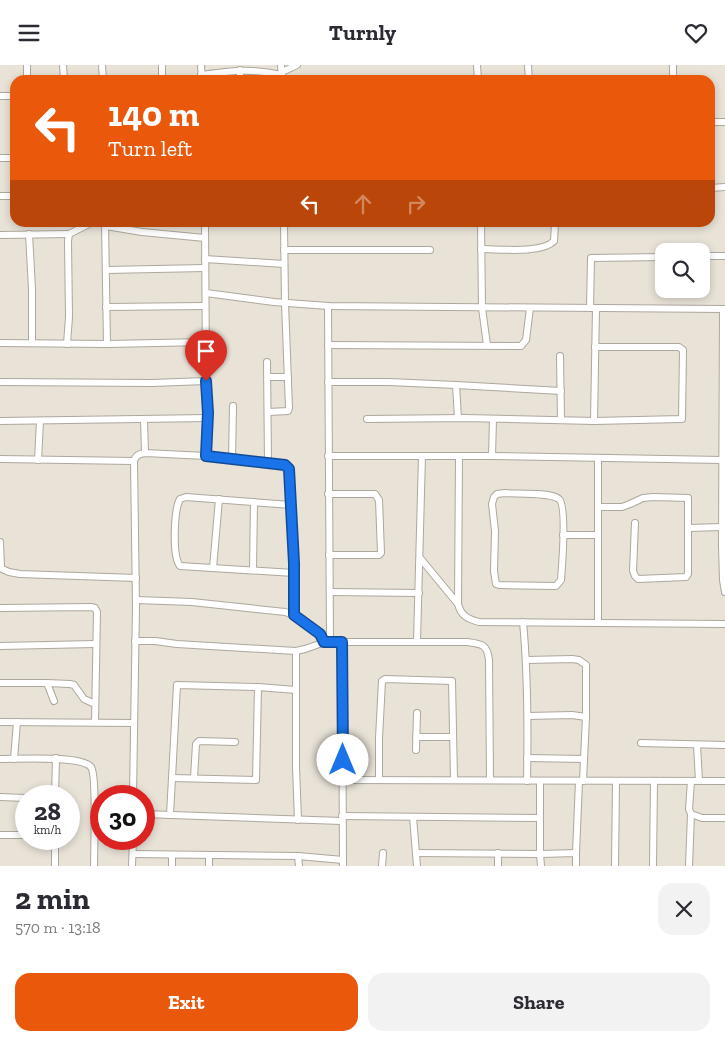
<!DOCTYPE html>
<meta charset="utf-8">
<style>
:root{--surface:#fff;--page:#f2f2f3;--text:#2b2b33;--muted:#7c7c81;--accent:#ea580c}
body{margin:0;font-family:"Zilla Slab",serif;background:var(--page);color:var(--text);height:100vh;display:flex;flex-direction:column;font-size:19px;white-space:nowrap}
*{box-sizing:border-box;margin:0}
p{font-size:16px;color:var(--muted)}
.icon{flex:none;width:28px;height:28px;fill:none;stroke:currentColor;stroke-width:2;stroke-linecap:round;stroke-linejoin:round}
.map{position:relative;height:801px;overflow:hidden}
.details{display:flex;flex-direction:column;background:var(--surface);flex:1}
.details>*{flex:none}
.hud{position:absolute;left:10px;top:10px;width:705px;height:152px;border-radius:15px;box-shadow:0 2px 8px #0003;background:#ea580c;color:#fff;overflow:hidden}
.tools{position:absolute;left:655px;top:178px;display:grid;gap:10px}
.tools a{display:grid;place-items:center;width:55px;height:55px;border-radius:10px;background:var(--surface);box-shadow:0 2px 8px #0003;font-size:25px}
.speed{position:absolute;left:15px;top:720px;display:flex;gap:10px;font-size:25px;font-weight:700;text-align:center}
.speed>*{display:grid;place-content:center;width:65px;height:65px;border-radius:50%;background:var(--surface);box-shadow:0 2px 8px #0003;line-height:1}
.speed small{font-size:12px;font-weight:400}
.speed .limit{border:8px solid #d22;background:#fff;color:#111}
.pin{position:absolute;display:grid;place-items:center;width:42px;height:42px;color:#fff;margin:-51px -21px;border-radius:50% 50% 50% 0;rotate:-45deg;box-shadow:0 0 5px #0007}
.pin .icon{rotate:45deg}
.me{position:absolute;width:55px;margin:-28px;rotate:0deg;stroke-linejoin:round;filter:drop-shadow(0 0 4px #0008)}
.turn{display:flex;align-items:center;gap:18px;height:105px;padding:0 15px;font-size:22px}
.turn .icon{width:65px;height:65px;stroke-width:2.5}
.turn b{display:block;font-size:35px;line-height:42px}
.lanes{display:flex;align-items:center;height:48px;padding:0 15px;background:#0003;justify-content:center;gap:25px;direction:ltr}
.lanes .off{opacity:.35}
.round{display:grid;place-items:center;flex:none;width:52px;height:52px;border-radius:15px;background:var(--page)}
.head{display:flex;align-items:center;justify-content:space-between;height:85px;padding:0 15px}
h1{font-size:30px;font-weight:700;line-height:38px}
.action{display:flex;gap:10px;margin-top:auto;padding:10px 15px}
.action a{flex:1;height:58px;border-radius:15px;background:var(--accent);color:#fff;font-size:20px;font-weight:700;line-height:58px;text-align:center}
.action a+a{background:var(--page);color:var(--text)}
header{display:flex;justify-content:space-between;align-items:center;height:65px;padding:0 15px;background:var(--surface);font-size:22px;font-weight:700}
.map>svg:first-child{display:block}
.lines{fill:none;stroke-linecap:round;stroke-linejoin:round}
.minor-casing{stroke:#ada89d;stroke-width:8}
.minor{stroke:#fff;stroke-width:6}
.route-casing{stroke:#114b97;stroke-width:12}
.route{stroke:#1a73e8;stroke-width:9}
</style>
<header><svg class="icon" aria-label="menu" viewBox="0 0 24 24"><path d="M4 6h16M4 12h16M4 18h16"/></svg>Turnly<svg class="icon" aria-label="heart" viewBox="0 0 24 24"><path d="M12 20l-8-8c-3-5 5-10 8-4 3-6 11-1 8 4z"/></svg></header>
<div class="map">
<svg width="725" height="801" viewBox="0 0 725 801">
<rect width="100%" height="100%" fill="#e8e2d7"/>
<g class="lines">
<defs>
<g id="minor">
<path d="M63 0 64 15"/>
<path d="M102 0 103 15"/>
<path d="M201 0 202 15"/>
<path d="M281 0 282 15"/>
<path d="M477 0 478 15"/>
<path d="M528 0 529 15"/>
<path d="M240 5V15"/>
<path d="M282 7 297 0"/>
<path d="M201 10C232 6 251 3 282 10"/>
<path d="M27 15V0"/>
<path d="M50 15 64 14"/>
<path d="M162 15V0"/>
<path d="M673 15V0"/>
<path d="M0 31H15"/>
<path d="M710 57H725"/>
<path d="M0 93H15"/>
<path d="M710 123 725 122"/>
<path d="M0 131H15"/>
<path d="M105 158 107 279"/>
<path d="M205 158 206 308 208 348 206 391"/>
<path d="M481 158 482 243 487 280"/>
<path d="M106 161 142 167 205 173"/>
<path d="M29 169 32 224V278"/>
<path d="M0 170 69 169"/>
<path d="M481 184C499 184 541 189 554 176L555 158"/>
<path d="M284 185H430"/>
<path d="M701 191H725"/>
<path d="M205 194 284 199"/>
<path d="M106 205 205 203"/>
<path d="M206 228 274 237 328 241 725 244"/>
<path d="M328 241 330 577"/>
<path d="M106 242 205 241"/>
<path d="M590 243 591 193 664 192"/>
<path d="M723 244 722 482 723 515 725 527"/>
<path d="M0 278 107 279 206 277"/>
<path d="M67 279 69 252 68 176 69 169 91 158"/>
<path d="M328 280 521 281 526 275 530 243"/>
<path d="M560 291 561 355"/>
<path d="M267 297 268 398"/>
<path d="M268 312H288"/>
<path d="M0 317 152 318 206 316"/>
<path d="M328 317H389L456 320 458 353"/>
<path d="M456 320 561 326"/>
<path d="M268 347 288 346 289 343 285 238 284 158"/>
<path d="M144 354 145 388"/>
<path d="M367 354 464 353 594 356 682 354 683 285 679 282H595"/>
<path d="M0 356 208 353"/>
<path d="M594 356 596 243"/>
<path d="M328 391H492L722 395"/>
<path d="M459 391 458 539C461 551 468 554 479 557L725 559"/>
<path d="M492 391 493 354"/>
<path d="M0 394 134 396"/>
<path d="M232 394 233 341"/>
<path d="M38 395 40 356"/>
<path d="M505 428C517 429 550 427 559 434 567 441 562 502 561 515L556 521 499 520 496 519 494 506 495 466 492 439 494 432 497 429Z"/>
<path d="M328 429H375L379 435 381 488 379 490H329"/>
<path d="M291 440 186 432 180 434C174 445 172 491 180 501L294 508"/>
<path d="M598 442H622L630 439 643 433 653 432 688 433V509L686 512 638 514 635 511 633 506 635 458"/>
<path d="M688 463 722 462"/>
<path d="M563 470H598"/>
<path d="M0 477 1 503"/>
<path d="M420 493 458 539"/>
<path d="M0 503 9 507 20 509 136 513"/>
<path d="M213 503 219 434"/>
<path d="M253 505 254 437"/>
<path d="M330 527 419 528"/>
<path d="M136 535 192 537 285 547C299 551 319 564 325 577"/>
<path d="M0 543 91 542 95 543 97 547 95 657"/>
<path d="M523 557C528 610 528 663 527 716"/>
<path d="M598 558V394"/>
<path d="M135 576H155L177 579 296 586 305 584 325 577H467C482 579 487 579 489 595L490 714"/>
<path d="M417 576 422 391"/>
<path d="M342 577 343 801"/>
<path d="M0 581 95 579"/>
<path d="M296 586V702L298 755"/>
<path d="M526 595 572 594 579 595 586 600V652L583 716"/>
<path d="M0 618H47L54 636"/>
<path d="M47 618 70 619 74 620 84 634 95 639"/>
<path d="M528 651 572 650 586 652"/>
<path d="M0 657 134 658"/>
<path d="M416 672H453"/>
<path d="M641 678 725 680"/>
<path d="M697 680 699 716"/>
<path d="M416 685 417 648"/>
<path d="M527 693 584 694"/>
<path d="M0 694C16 694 81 690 91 702 97 710 94 786 94 801"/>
<path d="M14 694 17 657"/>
<path d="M172 713 256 715 258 622 296 625"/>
<path d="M194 713 196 679 199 676 235 677"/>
<path d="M343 715 725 716"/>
<path d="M379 715V673L382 616 385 614 452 616 454 714"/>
<path d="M540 716V789L576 788V801"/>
<path d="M691 716 689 744 691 749 702 753H725"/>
<path d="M55 731 56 693"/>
<path d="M133 731 136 541 134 396C136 390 139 389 145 388L206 391 288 401 294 498 293 550"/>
<path d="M0 732 26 733"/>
<path d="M144 749 342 756"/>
<path d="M170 750 177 620 258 622"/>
<path d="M342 751 540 753"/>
<path d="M413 752 417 801"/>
<path d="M0 770H26"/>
<path d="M416 788 540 789 541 801"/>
<path d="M576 788 579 716"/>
<path d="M133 789 298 791 343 795"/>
<path d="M172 790V801"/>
<path d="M209 791V801"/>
<path d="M298 791 299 801"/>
<path d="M55 801V774"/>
<path d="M132 801 133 774"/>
<path d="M382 801 383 788"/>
<path d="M498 801V788"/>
<path d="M615 801 616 717"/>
<path d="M653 801 654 716"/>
<path d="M689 801 691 749"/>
</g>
</defs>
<use href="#minor" class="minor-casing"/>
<use href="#minor" class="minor"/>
</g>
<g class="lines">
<defs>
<path id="route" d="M206 316 208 348 206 391 285 400 289 404 294 498V550L320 569 324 577H342L343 695"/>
</defs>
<use href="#route" class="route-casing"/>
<use href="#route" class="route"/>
</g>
</svg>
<div class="tools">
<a><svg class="icon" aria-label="search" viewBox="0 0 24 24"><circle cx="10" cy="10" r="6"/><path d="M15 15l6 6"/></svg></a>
</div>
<div class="speed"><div>28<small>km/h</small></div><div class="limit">30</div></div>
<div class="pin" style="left:206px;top:316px;background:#d93025"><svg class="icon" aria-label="arrive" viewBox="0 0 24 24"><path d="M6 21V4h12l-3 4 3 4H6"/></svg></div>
<svg class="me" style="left:343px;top:695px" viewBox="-20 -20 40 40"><circle r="19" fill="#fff"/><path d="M0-13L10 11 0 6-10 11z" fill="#1a73e8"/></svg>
<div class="hud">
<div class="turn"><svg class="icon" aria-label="left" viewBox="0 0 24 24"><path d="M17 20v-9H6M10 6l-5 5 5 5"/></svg><div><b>140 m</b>Turn left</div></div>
<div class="lanes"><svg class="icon" aria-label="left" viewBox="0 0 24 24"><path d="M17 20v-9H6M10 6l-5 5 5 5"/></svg><svg class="icon off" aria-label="ahead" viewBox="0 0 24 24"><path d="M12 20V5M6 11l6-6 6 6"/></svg><svg class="icon off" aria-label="right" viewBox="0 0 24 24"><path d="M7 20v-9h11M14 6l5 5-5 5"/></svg></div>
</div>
</div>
<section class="details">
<div class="head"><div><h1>2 min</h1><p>570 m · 13:18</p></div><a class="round"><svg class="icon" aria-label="close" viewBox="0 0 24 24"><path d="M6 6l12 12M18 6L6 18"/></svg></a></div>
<div class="action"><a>Exit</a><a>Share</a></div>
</section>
